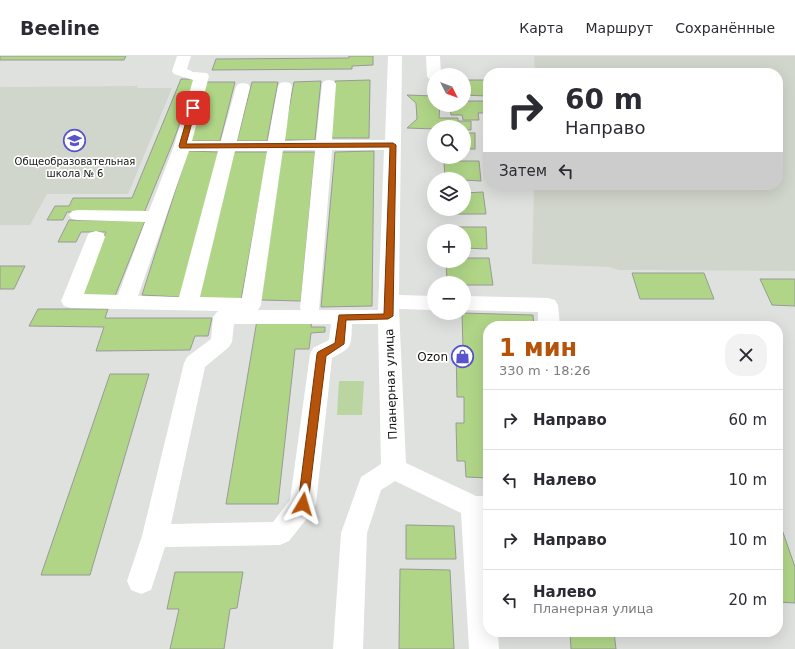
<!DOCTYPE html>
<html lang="ru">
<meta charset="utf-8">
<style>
:root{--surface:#fff;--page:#f2f2f3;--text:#2b2b33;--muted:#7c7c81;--line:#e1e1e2;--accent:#b45309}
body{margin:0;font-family:"DejaVu Sans",sans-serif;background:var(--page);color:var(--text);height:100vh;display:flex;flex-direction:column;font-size:15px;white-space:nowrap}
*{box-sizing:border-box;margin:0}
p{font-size:13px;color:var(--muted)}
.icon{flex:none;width:22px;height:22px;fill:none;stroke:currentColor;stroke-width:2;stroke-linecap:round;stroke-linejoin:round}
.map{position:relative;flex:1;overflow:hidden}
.details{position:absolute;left:483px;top:265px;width:300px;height:316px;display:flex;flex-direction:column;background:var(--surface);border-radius:16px;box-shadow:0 4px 16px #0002}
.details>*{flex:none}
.top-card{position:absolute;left:483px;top:12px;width:300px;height:122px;border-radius:16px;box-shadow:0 4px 16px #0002;background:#fff;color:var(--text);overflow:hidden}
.needle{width:26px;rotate:132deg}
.tools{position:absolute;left:427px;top:12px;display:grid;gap:8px}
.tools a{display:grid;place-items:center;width:44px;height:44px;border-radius:50%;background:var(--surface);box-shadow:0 4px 16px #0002;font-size:20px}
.pin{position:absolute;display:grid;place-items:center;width:34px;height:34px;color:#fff;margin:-17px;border-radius:8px;box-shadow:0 2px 6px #0006}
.me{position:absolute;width:44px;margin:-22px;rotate:7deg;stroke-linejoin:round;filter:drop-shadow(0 0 3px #0008)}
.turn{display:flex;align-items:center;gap:14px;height:84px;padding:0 16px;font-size:18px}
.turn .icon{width:52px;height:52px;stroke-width:2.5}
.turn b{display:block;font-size:28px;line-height:34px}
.then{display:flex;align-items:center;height:38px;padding:0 16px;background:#0003;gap:8px;font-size:15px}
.round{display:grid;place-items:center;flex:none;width:42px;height:42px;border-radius:16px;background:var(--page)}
.summary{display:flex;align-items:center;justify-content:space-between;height:68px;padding:0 16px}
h1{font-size:24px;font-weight:700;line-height:30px;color:var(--accent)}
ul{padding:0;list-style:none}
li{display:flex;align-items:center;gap:12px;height:60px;padding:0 16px;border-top:1px solid var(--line)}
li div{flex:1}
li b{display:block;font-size:15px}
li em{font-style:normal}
header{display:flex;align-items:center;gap:24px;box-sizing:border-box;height:56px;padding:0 20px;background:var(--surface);border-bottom:1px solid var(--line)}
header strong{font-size:19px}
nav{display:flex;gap:22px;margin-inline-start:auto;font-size:14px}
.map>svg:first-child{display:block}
.built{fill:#d1d6cc}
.green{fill:#bad59f}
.building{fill:#b0d587;stroke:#999a97}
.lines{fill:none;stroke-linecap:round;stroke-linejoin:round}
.minor{fill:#fff;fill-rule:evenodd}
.route{fill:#b45309;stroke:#753606}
.labels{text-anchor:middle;stroke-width:3.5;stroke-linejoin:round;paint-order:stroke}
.far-poi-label{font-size:10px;fill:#161615;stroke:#fff}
.poi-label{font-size:12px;fill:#161615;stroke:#fff;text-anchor:end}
.street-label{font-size:12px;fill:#161615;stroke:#fff}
</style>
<header>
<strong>Beeline</strong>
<nav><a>Карта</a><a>Маршрут</a><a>Сохранённые</a></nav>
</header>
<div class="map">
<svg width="795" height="593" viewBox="0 0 795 593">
<rect width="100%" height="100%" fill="#dfe1de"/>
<g class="built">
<path d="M534 0H795V215L619 214 609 211 532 208 534 129H778V17H535Z"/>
<path d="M138 30 137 32H172L128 138H47L30 169H0V31Z"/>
</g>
<path class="green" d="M339 325H364L362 359H337Z"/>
<g class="building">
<path d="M0 0H126L124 4H0Z"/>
<path d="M349 0H373V9L352 10V13L212 14 216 3 349 2Z"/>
<path d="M181 23H196L173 86 144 157 67 156 63 164H47L55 150H69L73 142H132Z"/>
<path d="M370 24 369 82H331L335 25Z"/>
<path d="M464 24H485L486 40 464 39Z"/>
<path d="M321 25 315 84H283L294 26Z"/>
<path d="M205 26H235L220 85H189Z"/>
<path d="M252 26H278L267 85H237Z"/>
<path d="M407 39 434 40V49H440L439 62H458V65H471V74H464V71H434V73L407 72 417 63 416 47Z"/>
<path d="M464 45H484L486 57H478L479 64H463L462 59H451L450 49H464Z"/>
<rect x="464" y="77" width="11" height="16"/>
<path d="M188 95 219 96 180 241 142 239Z"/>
<path d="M374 95 372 250 321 251 335 96Z"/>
<path d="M234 96H268L241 244 198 245Z"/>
<path d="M282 96H315L301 245 261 244Z"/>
<path d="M444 105H479L481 125 445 123Z"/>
<path d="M483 136 486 158H450L449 153H464V137Z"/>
<path d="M69 164 145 165 115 240 77 239 106 176H81L76 186H58Z"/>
<path d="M449 171H486L487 193 464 192V175H449Z"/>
<path d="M464 202H489L493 229H464V227H447L446 205H464Z"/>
<path d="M0 210H25L14 233H0Z"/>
<path d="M632 217H704L714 243H640Z"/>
<path d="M760 223H795V250L772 249Z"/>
<path d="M38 253H108L105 262H212L208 280H195L190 294 96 295 104 271 29 270Z"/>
<path d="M462 257 533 259 534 270H488V422L466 421 465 405H457L456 367H464V341H457L456 293 463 294Z"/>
<path d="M257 264H312L311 271H325V276L311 277 309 293H295L278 448H226Z"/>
<path d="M110 318H149L90 519H41Z"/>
<path d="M778 462 795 511V547L778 546Z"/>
<path d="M406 469 454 470 456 503H406Z"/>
<path d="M400 513 450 514 454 593H399Z"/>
<path d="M175 516H243L237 552 230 553 224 593H170L179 553H167Z"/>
<path d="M570 576H614L616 593H571Z"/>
</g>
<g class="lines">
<g class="minor">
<path d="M177 0H191L187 13 193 16 207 17 209 20 192 85H221L236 31 238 28 243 27 248 28 250 31 237 85H268L278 30 280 27 285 26 290 27 292 30 285 85 316 84 322 28 324 25 329 24 334 25 336 28 332 84H385L388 0H402L399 239 434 240V254L399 253 406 407 476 440H488V576H498L499 593H469L461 457 395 425 381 434 367 477 363 593H333L341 477 361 421 381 408 378 268H352C351 291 353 291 332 302L316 448 312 456 289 485 280 489 165 491 151 534 141 538 131 534 127 525 142 480 184 307 187 301 211 283 213 261 217 256 219 255 71 252 64 250 61 245 87 181 89 177 96 175 103 177 105 181 84 238 118 239 145 166 78 164 72 163 69 159 72 155 78 154 149 155 174 90 193 24 174 18 172 15ZM283 94H315L300 252 301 254H258L261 249ZM332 94H384L378 254H319ZM189 95H218L179 241 138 240ZM235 95H267L242 242 200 241ZM234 268H331L329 284 313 292 310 298 290 444 273 466 171 468 205 311 229 291 232 286Z"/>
<path d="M426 0H440L441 19H434V24L429 23 427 20Z"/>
<path d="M464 240 548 242 555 244 558 249 560 270H538V256L464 254Z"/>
</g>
</g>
<path class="route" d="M193 50 196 52 186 88 393 87 396 89 393 260 388 263 346 264 344 288 326 300 308 448 307 451 303 453 299 451 298 448 317 298 318 296 335 287 339 259 384 258 390 91 180 92 179 90 190 52Z"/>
<defs>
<symbol id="school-ring" viewBox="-11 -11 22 22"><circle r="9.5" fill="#fff" stroke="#5854cc" stroke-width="1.5"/><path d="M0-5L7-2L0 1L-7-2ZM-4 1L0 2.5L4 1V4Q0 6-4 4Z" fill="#5854cc"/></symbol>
<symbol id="shop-ring" viewBox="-11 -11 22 22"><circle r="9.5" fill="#fff" stroke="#5854cc" stroke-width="1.5"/><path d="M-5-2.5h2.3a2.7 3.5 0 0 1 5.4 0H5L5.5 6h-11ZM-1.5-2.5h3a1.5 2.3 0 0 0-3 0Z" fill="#5854cc"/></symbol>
</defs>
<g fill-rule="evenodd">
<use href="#school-ring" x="62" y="72" width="25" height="25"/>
<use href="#shop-ring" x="450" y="288" width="25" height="25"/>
</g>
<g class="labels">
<g class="far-poi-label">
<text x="75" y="109">Общеобразовательная<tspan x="75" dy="12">школа № 6</tspan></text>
</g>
<g class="poi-label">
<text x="448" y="305">Ozon</text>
</g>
<g class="street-label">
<text transform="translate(391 328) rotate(-92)" y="4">Планерная улица</text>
</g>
</g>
</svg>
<div class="tools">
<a><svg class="needle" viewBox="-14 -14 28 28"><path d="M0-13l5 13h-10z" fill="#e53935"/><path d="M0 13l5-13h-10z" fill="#7c7c81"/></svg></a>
<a><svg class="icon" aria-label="search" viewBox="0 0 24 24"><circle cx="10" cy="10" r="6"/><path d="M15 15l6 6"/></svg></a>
<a><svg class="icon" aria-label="layers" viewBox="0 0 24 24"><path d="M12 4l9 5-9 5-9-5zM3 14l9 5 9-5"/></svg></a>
<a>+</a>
<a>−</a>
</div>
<div class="pin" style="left:193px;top:52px;background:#d93025"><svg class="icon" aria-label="arrive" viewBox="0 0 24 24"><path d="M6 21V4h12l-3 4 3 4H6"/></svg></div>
<svg class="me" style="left:303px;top:448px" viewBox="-20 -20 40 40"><path d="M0-17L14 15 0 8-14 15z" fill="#b45309" stroke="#fff" stroke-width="4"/></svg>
<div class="top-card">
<div class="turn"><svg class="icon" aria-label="right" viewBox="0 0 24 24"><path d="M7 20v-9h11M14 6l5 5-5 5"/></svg><div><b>60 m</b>Направо</div></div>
<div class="then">Затем<svg class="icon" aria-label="left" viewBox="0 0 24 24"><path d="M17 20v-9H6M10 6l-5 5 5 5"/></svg></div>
</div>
<section class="details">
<div class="summary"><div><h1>1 мин</h1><p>330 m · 18:26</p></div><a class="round"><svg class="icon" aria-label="close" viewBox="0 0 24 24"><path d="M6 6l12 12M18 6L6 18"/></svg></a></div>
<ul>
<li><svg class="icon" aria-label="right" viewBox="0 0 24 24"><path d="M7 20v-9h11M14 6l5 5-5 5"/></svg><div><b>Направо</b></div><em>60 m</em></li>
<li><svg class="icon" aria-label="left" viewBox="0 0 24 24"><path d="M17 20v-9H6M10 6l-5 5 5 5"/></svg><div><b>Налево</b></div><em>10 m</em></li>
<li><svg class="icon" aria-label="right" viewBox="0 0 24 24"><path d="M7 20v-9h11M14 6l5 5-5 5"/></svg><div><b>Направо</b></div><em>10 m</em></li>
<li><svg class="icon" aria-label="left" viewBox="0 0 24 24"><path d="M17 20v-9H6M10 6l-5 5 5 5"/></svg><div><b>Налево</b><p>Планерная улица</p></div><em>20 m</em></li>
</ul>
</section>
</div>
